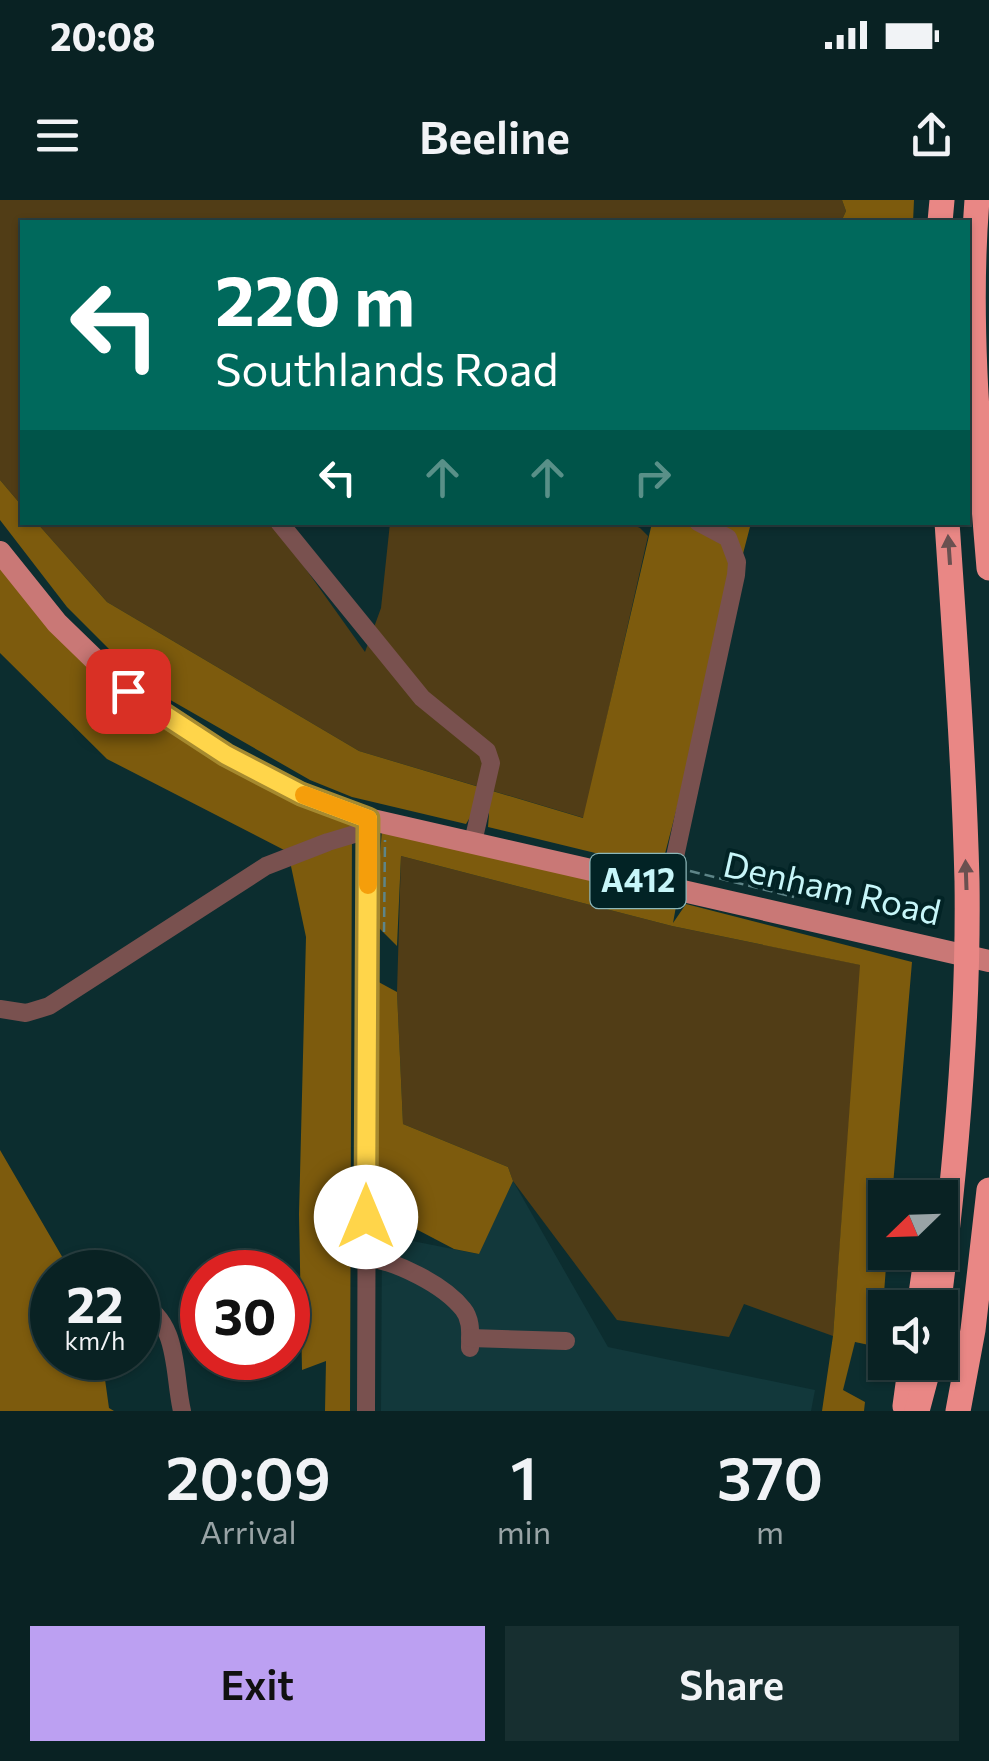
<!DOCTYPE html>
<style>
:root{--surface:#092223;--page:#172f30;--text:#f1f3f6;--muted:#99a4a6;--line:#293f41;--accent:#bca0f2}
body{margin:0;font-family:Commissioner,sans-serif;background:var(--page);color:var(--text);height:100vh;display:flex;flex-direction:column;font-size:38px;white-space:nowrap}
*{box-sizing:border-box;margin:0}
p{font-size:32px;color:var(--muted)}
.icon{flex:none;width:55px;height:55px;fill:none;stroke:currentColor;stroke-width:2;stroke-linecap:round;stroke-linejoin:round}
.map{position:relative;height:1211px;overflow:hidden}
.panel{display:flex;flex-direction:column;background:var(--surface);flex:1}
.panel>*{flex:none}
.guide{position:absolute;left:20px;top:20px;width:950px;height:305px;border-radius:0px;box-shadow:0 2px 8px #0004,0 0 0 2px var(--line);background:#00695c;color:#fff;overflow:hidden}
.needle{width:65px;rotate:247deg}
.tools{position:absolute;left:868px;top:980px;display:grid;gap:20px}
.tools a{display:grid;place-items:center;width:90px;height:90px;border-radius:0px;background:var(--surface);box-shadow:0 2px 8px #0004,0 0 0 2px var(--line);font-size:50px}
.speed{position:absolute;left:30px;top:1050px;display:flex;gap:20px;font-size:50px;font-weight:700;text-align:center}
.speed>*{display:grid;place-content:center;width:130px;height:130px;border-radius:50%;background:var(--surface);box-shadow:0 2px 8px #0004,0 0 0 2px var(--line);line-height:1}
.speed small{font-size:25px;font-weight:400}
.speed .limit{border:15px solid #d22;background:#fff;color:#111}
.pin{position:absolute;display:grid;place-items:center;width:85px;height:85px;color:#fff;margin:-42px;border-radius:20px;box-shadow:0 5px 15px #0006}
.me{position:absolute;width:110px;margin:-55px;rotate:0deg;stroke-linejoin:round;filter:drop-shadow(0 0 8px #0008)}
.turn{display:flex;align-items:center;gap:35px;height:210px;padding:0 30px;font-size:45px}
.turn .icon{width:130px;height:130px;stroke-width:2.5}
.turn b{display:block;font-size:70px;line-height:85px}
.lanes{display:flex;align-items:center;height:95px;padding:0 30px;background:#0003;justify-content:center;gap:50px;direction:ltr}
.lanes .off{opacity:.35}
.eta{display:flex;justify-content:space-evenly;align-items:center;height:170px;text-align:center}
.eta b{font-size:60px;font-weight:600;line-height:70px}
.primary-button{display:flex;gap:20px;margin-top:auto;padding:20px 30px}
.primary-button a{flex:1;height:115px;border-radius:0px;background:var(--accent);color:#111;font-size:40px;font-weight:600;line-height:115px;text-align:center}
.primary-button a+a{background:var(--page);color:var(--text)}
.status{display:flex;justify-content:space-between;align-items:center;height:70px;padding:0 50px;background:var(--surface);direction:ltr}
.status svg{height:28px;fill:currentColor}
header{display:flex;justify-content:space-between;align-items:center;height:130px;padding:0 30px;background:var(--surface);font-size:45px;font-weight:600}
.map>svg:first-child{display:block}
.built{fill:#12383b}
.green{fill:#513d16}
.forest{fill:#7d5b0d}
.lines{fill:none;stroke-linecap:round;stroke-linejoin:round}
.path{stroke:#5e8588;stroke-width:2.5;stroke-dasharray:10 5;stroke-linecap:butt}
.minor{stroke:#79514f;stroke-width:18}
.major{stroke:#c97876;stroke-width:22}
.highway{stroke:#e98785;stroke-width:25}
.oneway{fill:#6a5050}
.route-casing{stroke:#a68a30;stroke-width:25}
.route{stroke:#ffd54a;stroke-width:18}
.slow{stroke:#f59e0b;stroke-width:18}
.labels{text-anchor:middle;stroke-width:8;stroke-linejoin:round;paint-order:stroke}
.shield{fill:#022325;stroke:#8cb7b9;stroke-width:2.5}
.shield-label{font-size:32px;font-weight:bold;fill:#c7f6f9}
.street-label{font-size:35px;fill:#c7f6f9;stroke:#022325}
</style>
<div class="status"><b>20:08</b><svg viewBox="0 0 49 12"><path d="M0 12V9h3v3zM5 12V6h3v6zM10 12V3h3v9zM15 12V0h3v12zM26 1h20v11H26zM47 4h2v5h-2z"/></svg></div>
<header><svg class="icon" aria-label="menu" viewBox="0 0 24 24"><path d="M4 6h16M4 12h16M4 18h16"/></svg>Beeline<svg class="icon" aria-label="share" viewBox="0 0 24 24"><path d="M12 15V3M7 8l5-5 5 5M5 13v7h14v-7"/></svg></header>
<div class="map">
<svg width="989" height="1211" viewBox="0 0 989 1211">
<rect width="100%" height="100%" fill="#0c2d2f"/>
<path class="built" d="M513 981 608 1147 815 1190 811 1211H381L382 1035 478 1054Z"/>
<g class="green">
<path d="M0 0H842L846 11 841 22H22V306L0 280Z"/>
<path d="M626 322 640 328 648 336 584 618 359 551 107 402 37 323H273L365 452 381 408 390 323Z"/>
<path d="M401 656 672 726 861 765 833 1136 744 1104 729 1137 617 1120 513 981 508 967 403 924 397 792Z"/>
</g>
<g class="forest">
<path d="M842 0H914L913 22H841L846 11Z"/>
<path d="M0 280 22 306V322L37 323 107 402 359 551 583 618 652 323H751L661 669 488 627 489 614 481 599 466 624 352 597 310 580 146 486 67 407 0 320Z"/>
<path d="M0 367 116 493 150 519 234 566 352 625 350 1211H325L326 1161 302 1170 299 1014 306 737 288 652 107 559 0 453Z"/>
<path d="M382 629 677 701 673 723 686 704 912 762 892 997 885 998 887 1053 881 1134 869 1145 855 1142 843 1190 865 1202 864 1211H822L833 1136 860 765 672 726 401 656 397 746 375 724Z"/>
<path d="M373 779 397 792 403 924 508 967 513 981 479 1054 454 1049 374 1007Z"/>
<path d="M0 950 71 1072H52V1158H102L109 1208 114 1211H0Z"/>
</g>
<g class="lines">
<g class="path">
<path d="M690 671 794 697"/>
<path d="M384 732 385 640"/>
</g>
<g class="minor">
<path d="M279 322 422 498 487 551 491 563 473 642"/>
<path d="M668 689 736 375 737 362 728 338 698 322"/>
<path d="M0 809 26 813 49 806 266 666 328 642 368 630"/>
<path d="M366 1057C397 1062 443 1084 463 1109 472 1120 470 1134 470 1148"/>
<path d="M138 1102C180 1122 173 1172 182 1211"/>
<path d="M470 1138 566 1141"/>
<path d="M366 1211 368 619"/>
</g>
<path class="major" d="M0 352 57 423 127 491 226 555 301 594 368 619 989 761"/>
<g class="highway">
<path d="M977 0C967 122 979 246 989 368"/>
<path d="M940 22 942 0"/>
<path d="M919 1108 927 1052"/>
<path d="M938 1108C956 967 969 823 967 681 964 562 955 442 947 322"/>
<path d="M905 1206 911 1162"/>
<path d="M917 1211 930 1162"/>
<path d="M958 1211 973 1130 989 990"/>
</g>
</g>
<defs><path id="oneway-solid" d="M-6-.8H1V-3.2L6.5 0L1 3.2V.8H-6Z" transform="scale(2.5)"/></defs>
<g class="oneway">
<use href="#oneway-solid" transform="translate(949 350) rotate(-94)"/>
<use href="#oneway-solid" transform="translate(966 675) rotate(-92)"/>
</g>
<g class="lines">
<defs>
<path id="route" d="M128 491 226 555 301 594 368 619 366 1017"/>
</defs>
<use href="#route" class="route-casing"/>
<use href="#route" class="route"/>
<path class="slow" d="M304 595 368 619V685"/>
</g>
<g class="labels">
<rect class="shield" x="590.5" y="654" width="95" height="54" rx="8"/>
<g class="shield-label">
<text x="638" y="692">A412</text>
</g>
<g class="street-label">
<text transform="translate(832 689) rotate(13)" y="12">Denham Road</text>
</g>
</g>
</svg>
<div class="tools">
<a><svg class="needle" viewBox="-14 -14 28 28"><path d="M0-13l5 13h-10z" fill="#e53935"/><path d="M0 13l5-13h-10z" fill="#99a4a6"/></svg></a>
<a><svg class="icon" aria-label="sound" viewBox="0 0 24 24"><path d="M4 9h4l5-4v14l-5-4H4zM17 9q2 3 0 6"/></svg></a>
</div>
<div class="speed"><div>22<small>km/h</small></div><div class="limit">30</div></div>
<div class="pin" style="left:128px;top:491px;background:#d93025"><svg class="icon" aria-label="arrive" viewBox="0 0 24 24"><path d="M6 21V4h12l-3 4 3 4H6"/></svg></div>
<svg class="me" style="left:366px;top:1017px" viewBox="-20 -20 40 40"><circle r="19" fill="#fff"/><path d="M0-13L10 11 0 6-10 11z" fill="#ffd54a"/></svg>
<div class="guide">
<div class="turn"><svg class="icon" aria-label="left" viewBox="0 0 24 24"><path d="M17 20v-9H6M10 6l-5 5 5 5"/></svg><div><b>220 m</b>Southlands Road</div></div>
<div class="lanes"><svg class="icon" aria-label="left" viewBox="0 0 24 24"><path d="M17 20v-9H6M10 6l-5 5 5 5"/></svg><svg class="icon off" aria-label="ahead" viewBox="0 0 24 24"><path d="M12 20V5M6 11l6-6 6 6"/></svg><svg class="icon off" aria-label="ahead" viewBox="0 0 24 24"><path d="M12 20V5M6 11l6-6 6 6"/></svg><svg class="icon off" aria-label="right" viewBox="0 0 24 24"><path d="M7 20v-9h11M14 6l5 5-5 5"/></svg></div>
</div>
</div>
<section class="panel">
<div class="eta">
<div><b>20:09</b><p>Arrival</p></div>
<div><b>1</b><p>min</p></div>
<div><b>370</b><p>m</p></div>
</div>
<div class="primary-button"><a>Exit</a><a>Share</a></div>
</section>
